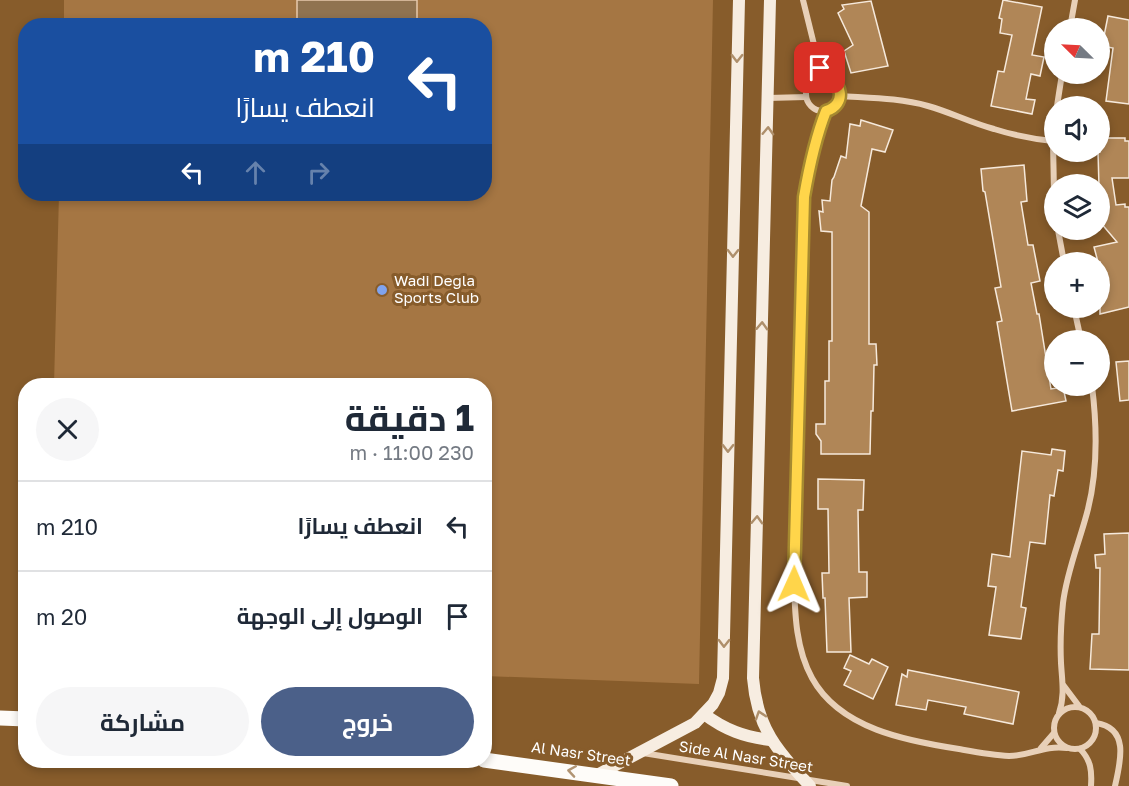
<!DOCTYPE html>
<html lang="ar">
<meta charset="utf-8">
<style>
:root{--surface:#fff;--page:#f6f6f7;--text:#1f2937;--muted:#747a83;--line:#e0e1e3;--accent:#4b6089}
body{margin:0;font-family:"Golos Text",Cairo,sans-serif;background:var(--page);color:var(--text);direction:rtl;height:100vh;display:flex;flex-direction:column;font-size:22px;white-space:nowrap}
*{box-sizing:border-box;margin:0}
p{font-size:20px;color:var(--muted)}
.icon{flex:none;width:33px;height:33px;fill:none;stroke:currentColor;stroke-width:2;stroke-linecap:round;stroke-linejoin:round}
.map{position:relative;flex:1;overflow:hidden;direction:ltr}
.drawer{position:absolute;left:18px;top:378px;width:474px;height:390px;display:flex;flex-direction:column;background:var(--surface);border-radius:24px;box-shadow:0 3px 9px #0003;direction:rtl}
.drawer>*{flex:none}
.hud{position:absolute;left:18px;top:18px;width:474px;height:183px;border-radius:24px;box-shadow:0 3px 9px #0003;direction:rtl;background:#1a4fa0;color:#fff;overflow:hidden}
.needle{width:39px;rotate:294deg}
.controls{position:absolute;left:1044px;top:18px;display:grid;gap:12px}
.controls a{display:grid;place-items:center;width:66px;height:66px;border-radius:50%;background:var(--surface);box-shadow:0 3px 9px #0003;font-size:30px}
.pin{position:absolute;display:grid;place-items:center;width:51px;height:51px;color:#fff;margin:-26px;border-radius:12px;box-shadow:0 3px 9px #0006}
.me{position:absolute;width:66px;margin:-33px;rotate:1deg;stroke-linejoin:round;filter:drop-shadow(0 0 4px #0008)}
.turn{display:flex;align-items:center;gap:21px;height:126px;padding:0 18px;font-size:27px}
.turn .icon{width:78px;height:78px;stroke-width:2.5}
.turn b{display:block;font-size:42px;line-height:51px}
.lanes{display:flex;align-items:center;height:57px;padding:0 18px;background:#0003;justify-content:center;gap:30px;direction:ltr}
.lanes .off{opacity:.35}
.round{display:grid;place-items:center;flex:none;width:63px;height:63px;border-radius:32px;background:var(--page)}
.summary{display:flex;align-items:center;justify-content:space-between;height:102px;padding:0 18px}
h1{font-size:36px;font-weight:700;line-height:45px}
.action{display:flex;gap:12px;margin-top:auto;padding:12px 18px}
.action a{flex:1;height:69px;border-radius:36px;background:var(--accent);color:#fff;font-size:24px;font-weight:700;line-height:69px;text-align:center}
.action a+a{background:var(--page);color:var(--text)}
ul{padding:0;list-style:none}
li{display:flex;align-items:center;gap:18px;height:90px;padding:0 18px;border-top:2px solid var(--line)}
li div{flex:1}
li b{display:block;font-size:22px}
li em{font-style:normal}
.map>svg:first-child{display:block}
.green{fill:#a57643}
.water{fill:#907350;stroke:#e7caad;stroke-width:1.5}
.building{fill:#b08657;stroke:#f6e9db;stroke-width:1.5}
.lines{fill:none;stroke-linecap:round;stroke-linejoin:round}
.street{stroke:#e8d0b8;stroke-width:6}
.secondary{stroke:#f7ede1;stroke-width:12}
.primary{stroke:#fefcf9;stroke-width:15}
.oneway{stroke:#ae8f6b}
.oneway2{stroke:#b19473}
.route-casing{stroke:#a68a30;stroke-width:15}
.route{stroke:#ffd54a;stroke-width:10}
.poi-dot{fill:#80a3ed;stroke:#875c2b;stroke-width:2}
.labels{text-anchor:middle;stroke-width:6;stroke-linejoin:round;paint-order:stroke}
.poi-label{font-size:15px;fill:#fff;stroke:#875c2b;text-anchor:start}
.street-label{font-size:15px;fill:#fff;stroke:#875c2b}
</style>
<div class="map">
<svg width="1129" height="786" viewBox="0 0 1129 786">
<rect width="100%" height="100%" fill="#875c2b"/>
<path class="green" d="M64 0H713L699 684 485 676 484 386 54 385 59 194H484V26L64 25Z"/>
<rect class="water" x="297" y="0" width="120" height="25"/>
<g class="building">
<path d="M1003 0 1042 7 1032 55 1044 57 1040 76 1031 74 1026 99 1035 100 1032 114 991 106 998 71 1004 72 1012 35 1000 33 1002 19 999 18Z"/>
<path d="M871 1 888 66 851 73 844 51 853 45 838 13 844 9 842 5Z"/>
<path d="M1108 16 1129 20V104L1106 101 1113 48 1102 46Z"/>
<path d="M861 120 893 130 885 152 872 149 861 206 869 212V344H876L877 365H874L873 411H871L870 454H821V441L816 434V424H825V381H829V341H832V232L821 231 819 211 823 212 822 200 830 201 832 180 834 177 841 156 846 158 850 124 860 126Z"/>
<path d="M1100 138H1125V141H1129V178H1112L1116 205 1125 204V207H1129V307L1100 314V262H1098L1094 247 1117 242 1100 222 1098 152H1100Z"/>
<path d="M1024 165 1027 201 1021 202 1028 245H1033L1040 281 1031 283 1037 314H1039L1051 389 1063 387 1066 401 1012 411 997 322 1002 321 995 288 1001 287 985 192 983 191 981 169Z"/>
<path d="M1129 361V400L1120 401 1116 362Z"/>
<path d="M1052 449 1065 451 1063 471 1058 470 1054 496 1050 495 1045 544 1030 542 1021 607 1026 608 1021 639 989 635 996 587 988 586 992 554 1010 557 1022 451 1051 455Z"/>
<path d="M818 479 864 480 863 510H858L859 572H867V597L849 598 851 652H827L825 598H823L822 573H829L828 509H818Z"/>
<path d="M1129 533V670L1090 669 1092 634H1099L1100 568H1096L1095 555 1105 554 1104 534Z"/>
<path d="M850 655 869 664 872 659 888 667 873 699 844 685 851 671 844 668Z"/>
<path d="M908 670 1019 692 1013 724 964 714 966 707 928 700 926 710 896 705 902 674 907 677Z"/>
</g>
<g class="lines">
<g class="street">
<path d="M803 0 822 77"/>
<path d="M1070 28 1075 0"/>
<circle cx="823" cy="94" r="17"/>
<path d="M840 96C870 98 900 98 928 106 950 112 971 123 994 129 1013 135 1033 139 1053 141"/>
<path d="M768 98 806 97"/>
<path d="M1057 106 1062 74"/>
<path d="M826 111C811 148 804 186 802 225L794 584C795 615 796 649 812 678 840 729 907 741 959 749 976 752 992 755 1009 756 1031 756 1043 745 1067 748"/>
<path d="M1054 127 1053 141 1054 193"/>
<path d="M1058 230 1064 262"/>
<path d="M1074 308 1081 340"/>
<path d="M1064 686 1079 706"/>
<circle cx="1075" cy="728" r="21"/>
<path d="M1059 713C1065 696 1062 680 1061 663 1060 643 1061 623 1063 603 1067 570 1080 541 1088 509 1098 469 1097 426 1092 386"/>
<path d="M1096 723C1129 728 1121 760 1115 786"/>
<path d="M1041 748 1054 733"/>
<path d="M1080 749C1091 760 1092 771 1091 786"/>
<path d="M643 753 847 786"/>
</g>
<g class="secondary">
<path d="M770 0 753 678C757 728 777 751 810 786"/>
<path d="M704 714C725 730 745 737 770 740"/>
<path d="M597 775 695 723 713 704 719 693 723 678 739 0"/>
</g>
<g class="primary">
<path d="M0 718 26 719"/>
<path d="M484 760 671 786"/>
</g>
</g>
<defs><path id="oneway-chevron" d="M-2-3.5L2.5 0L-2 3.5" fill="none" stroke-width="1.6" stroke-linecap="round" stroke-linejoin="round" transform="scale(1.5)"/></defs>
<g class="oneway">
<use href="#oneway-chevron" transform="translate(737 58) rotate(91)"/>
<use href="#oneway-chevron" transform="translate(768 131) rotate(-88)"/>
<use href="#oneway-chevron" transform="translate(733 253) rotate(91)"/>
<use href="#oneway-chevron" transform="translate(762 326) rotate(-88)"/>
<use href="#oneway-chevron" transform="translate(728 448) rotate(91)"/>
<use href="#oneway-chevron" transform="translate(757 520) rotate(-88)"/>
<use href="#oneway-chevron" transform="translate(724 643) rotate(91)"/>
<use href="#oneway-chevron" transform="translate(760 715) rotate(-108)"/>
</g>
<use class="oneway2" href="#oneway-chevron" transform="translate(572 771) rotate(-171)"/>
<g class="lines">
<defs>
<path id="route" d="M794 584 804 197C809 168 815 139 826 111 847 105 843 79 822 77L820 68"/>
</defs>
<use href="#route" class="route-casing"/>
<use href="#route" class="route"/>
</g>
<circle class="poi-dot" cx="382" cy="290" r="6"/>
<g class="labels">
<g class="poi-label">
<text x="394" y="286">Wadi Degla<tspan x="394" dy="17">Sports Club</tspan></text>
</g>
<g class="street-label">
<text transform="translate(581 754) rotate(8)" y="5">Al Nasr Street</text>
<text transform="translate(746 757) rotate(9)" y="5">Side Al Nasr Street</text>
</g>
</g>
</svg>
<div class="controls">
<a><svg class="needle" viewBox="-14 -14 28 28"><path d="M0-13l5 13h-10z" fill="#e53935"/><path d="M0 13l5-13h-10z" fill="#747a83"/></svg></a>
<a><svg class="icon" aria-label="sound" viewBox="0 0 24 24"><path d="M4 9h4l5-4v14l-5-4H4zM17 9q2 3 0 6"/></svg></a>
<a><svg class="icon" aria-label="layers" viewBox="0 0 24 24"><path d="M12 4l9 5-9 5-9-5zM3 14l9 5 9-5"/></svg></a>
<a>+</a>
<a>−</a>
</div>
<div class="pin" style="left:820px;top:68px;background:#d93025"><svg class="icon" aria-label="arrive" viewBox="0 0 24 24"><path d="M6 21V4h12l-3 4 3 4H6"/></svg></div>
<svg class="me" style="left:794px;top:584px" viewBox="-20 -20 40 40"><path d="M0-17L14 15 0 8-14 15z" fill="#ffd54a" stroke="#fff" stroke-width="4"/></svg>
<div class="hud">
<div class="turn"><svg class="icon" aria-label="left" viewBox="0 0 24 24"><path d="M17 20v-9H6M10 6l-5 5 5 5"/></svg><div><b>210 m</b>انعطف يسارًا</div></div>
<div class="lanes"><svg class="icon" aria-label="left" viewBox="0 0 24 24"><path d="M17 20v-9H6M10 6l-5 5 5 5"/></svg><svg class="icon off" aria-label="ahead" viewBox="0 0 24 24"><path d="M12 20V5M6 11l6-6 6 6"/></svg><svg class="icon off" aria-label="right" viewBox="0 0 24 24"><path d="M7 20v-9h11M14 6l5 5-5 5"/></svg></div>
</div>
<section class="drawer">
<div class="summary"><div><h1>1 دقيقة</h1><p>230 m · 11:00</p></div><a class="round"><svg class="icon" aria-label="close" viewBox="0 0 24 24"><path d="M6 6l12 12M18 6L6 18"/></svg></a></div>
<ul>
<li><svg class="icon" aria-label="left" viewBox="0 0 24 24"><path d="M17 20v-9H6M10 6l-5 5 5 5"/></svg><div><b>انعطف يسارًا</b></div><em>210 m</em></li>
<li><svg class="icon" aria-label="arrive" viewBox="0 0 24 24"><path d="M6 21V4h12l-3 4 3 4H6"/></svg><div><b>الوصول إلى الوجهة</b></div><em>20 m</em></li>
</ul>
<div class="action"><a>خروج</a><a>مشاركة</a></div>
</section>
</div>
